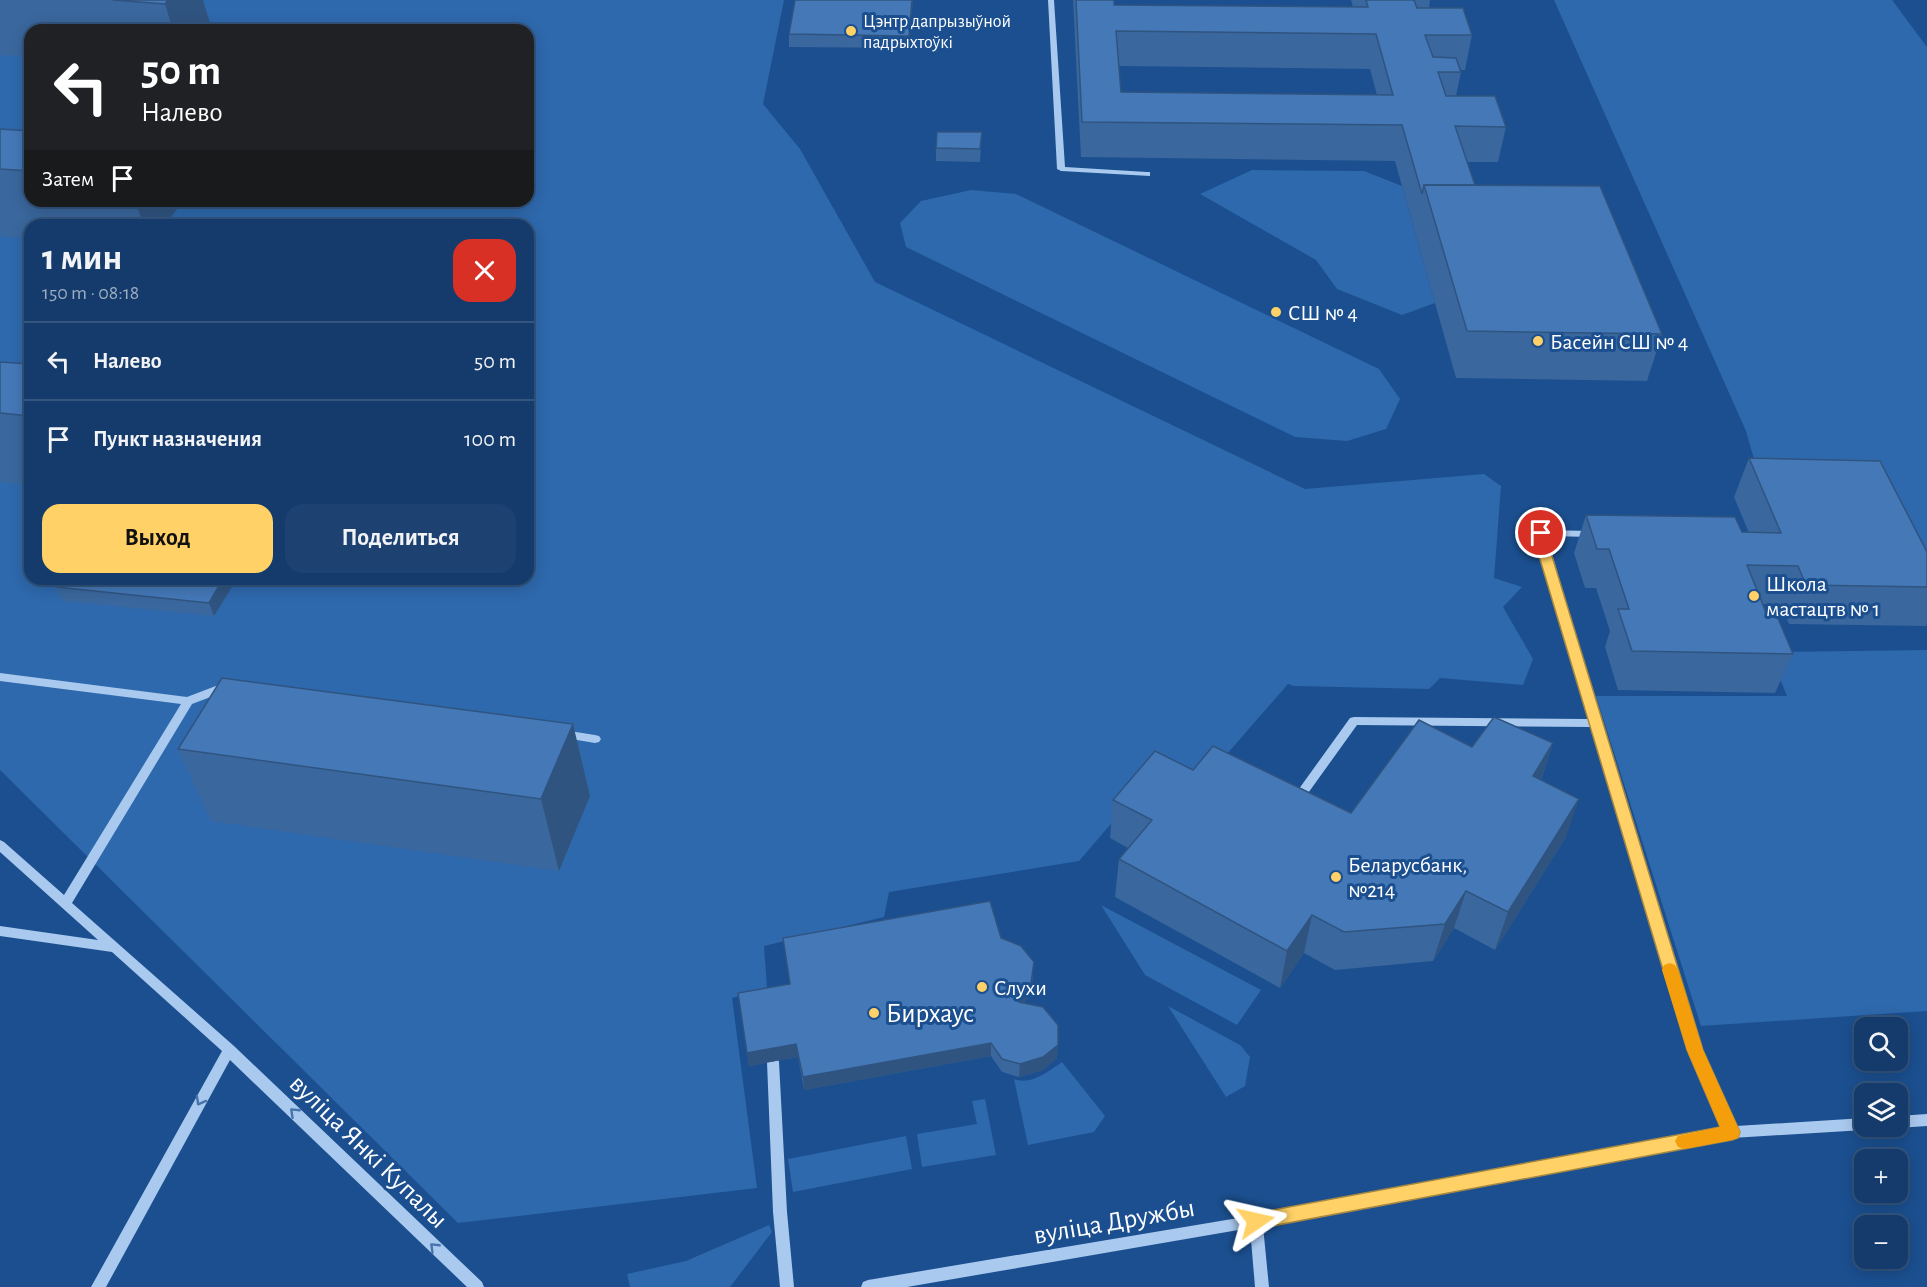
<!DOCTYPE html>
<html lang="ru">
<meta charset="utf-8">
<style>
:root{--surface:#143b6b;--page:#1d4271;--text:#f1f3f6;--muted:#9dadc1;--line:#33557e;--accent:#ffd166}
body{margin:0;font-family:"Alegreya Sans",sans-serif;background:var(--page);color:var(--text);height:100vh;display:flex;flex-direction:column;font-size:22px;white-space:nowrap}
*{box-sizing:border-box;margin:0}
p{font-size:20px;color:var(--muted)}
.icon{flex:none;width:33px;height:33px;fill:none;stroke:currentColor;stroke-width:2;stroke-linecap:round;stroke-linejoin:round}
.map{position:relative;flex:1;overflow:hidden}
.drawer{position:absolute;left:24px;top:219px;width:510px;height:366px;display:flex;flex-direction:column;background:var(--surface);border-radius:18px;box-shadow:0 3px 15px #0003,0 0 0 2px var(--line)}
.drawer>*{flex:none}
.hud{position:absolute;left:24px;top:24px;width:510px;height:183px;border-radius:18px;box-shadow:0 3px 15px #0003,0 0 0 2px var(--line);background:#202124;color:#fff;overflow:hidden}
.controls{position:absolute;left:1854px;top:1017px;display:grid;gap:12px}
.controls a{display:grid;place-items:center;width:54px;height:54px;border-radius:12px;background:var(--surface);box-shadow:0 3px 15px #0003,0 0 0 2px var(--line);font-size:30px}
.pin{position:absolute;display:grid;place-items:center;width:51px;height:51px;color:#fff;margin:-26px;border:3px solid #fff;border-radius:50%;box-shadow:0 2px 6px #0007}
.me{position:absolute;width:66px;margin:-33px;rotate:79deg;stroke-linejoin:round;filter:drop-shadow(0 0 4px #0008)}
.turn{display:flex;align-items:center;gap:21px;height:126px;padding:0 18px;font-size:27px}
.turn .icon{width:78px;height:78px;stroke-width:2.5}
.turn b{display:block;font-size:42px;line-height:51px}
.then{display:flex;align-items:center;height:57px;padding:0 18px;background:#0003;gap:12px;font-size:22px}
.round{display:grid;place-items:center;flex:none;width:63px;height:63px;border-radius:18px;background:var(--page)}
.head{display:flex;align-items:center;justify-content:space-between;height:102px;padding:0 18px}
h1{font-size:36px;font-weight:600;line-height:45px}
.cta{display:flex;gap:12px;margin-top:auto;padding:12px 18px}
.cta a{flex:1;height:69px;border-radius:18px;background:var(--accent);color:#111;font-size:24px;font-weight:600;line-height:69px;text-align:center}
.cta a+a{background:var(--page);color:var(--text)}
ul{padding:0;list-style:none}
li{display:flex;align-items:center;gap:18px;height:78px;padding:0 18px;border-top:2px solid var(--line)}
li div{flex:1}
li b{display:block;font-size:22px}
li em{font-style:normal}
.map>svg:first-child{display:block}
.green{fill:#2e69ad;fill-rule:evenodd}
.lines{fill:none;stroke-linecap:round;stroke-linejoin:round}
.minor{fill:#a9c9ee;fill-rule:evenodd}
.wall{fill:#3a679d;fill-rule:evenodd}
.shaded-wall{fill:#305480}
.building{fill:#4478b7;stroke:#305480;stroke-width:1.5;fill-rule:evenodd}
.oneway{stroke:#4674ac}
.route{fill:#ffd166;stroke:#a68842;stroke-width:1.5}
.slow{fill:#f59e0b}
.poi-dot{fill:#ffd166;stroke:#1b4f8f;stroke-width:2}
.labels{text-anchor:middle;stroke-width:6;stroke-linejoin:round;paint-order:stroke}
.far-poi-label{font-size:18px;fill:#fff;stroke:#1b4f8f;text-anchor:start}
.poi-label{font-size:22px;fill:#fff;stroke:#1b4f8f;text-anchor:start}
.near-poi-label{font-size:27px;fill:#fff;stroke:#1b4f8f;text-anchor:start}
.near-street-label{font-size:27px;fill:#fff;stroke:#1b4f8f}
</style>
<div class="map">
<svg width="1927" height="1287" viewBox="0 0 1927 1287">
<rect width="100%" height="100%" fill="#1b4f8f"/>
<g class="green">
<path d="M0 0H784L763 104 800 149 875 282 1305 489 1484 474 1501 486 1494 578 1522 587 1503 607 1533 659 1523 685 1440 678 1429 689 1294 686 1288 684 1186 801 1148 781 1079 861 889 892 884 917 764 946 767 988 732 998 757 1188 458 1223 0 770ZM30 30H528V201H30ZM30 225H528V579H30Z"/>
<path d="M1554 0H1892L1927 47V566L1759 477 1746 431Z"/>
<path d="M1252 170 1364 171 1402 186 1435 303 1402 315 1337 289 1316 260 1200 194Z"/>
<path d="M971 190 1016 194 1379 369 1400 399 1386 429 1347 441 1295 437 906 247 900 223 921 201Z"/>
<path d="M1927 650V1011L1701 1026 1596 696H1787L1769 652Z"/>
<path d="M1101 905 1261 990 1237 1025 1145 975Z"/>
<path d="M1168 1006 1240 1045 1250 1057 1245 1086 1226 1097Z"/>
<path d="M1062 1062 1105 1116 1094 1132 1028 1145 1014 1079C1030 1086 1049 1071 1062 1062Z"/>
<path d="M985 1099 996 1155 922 1167 917 1134 977 1124 972 1101Z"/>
<path d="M906 1136 912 1169 793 1192 788 1159Z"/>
<path d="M769 1225 772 1232 730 1287H630L627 1274 686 1261Z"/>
</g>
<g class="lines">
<g class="minor">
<path d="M1048 0H1054L1065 167 1147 172H1150V176L1061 171 1057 169Z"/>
<path d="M1541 530 1592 531 1597 534 1592 537 1547 536 1600 723 1701 1050 1736 1126 1864 1118V1126H1869V1128L1864 1130 1732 1138 1263 1226 1269 1287H1255L1250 1228 907 1287H861L863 1282 868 1280 1256 1215 1723 1128 1689 1050 1591 727 1357 725 1306 796H1298L1296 793 1350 718 1354 717 1588 719 1536 533Z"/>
<path d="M0 673 187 697 221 684H229L230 687 229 690 192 704 72 903 234 1046 482 1282 484 1287H467L230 1060 106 1287H91L222 1051 112 952 0 936V926L98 940 0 852V840L4 842 64 895 181 704 0 681Z"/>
<path d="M563 730 595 735 599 736 601 739 599 742 595 743 559 737 557 734 559 731Z"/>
<path d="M773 1056 778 1058 779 1062 787 1212 794 1287H780L773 1212 767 1062 768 1058Z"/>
<path d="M1927 1114V1126L1898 1128 1894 1126H1898V1116Z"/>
</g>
</g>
<g class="wall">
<path d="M0 0H203L212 30H30V57L0 55Z"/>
<path d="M795 0H913L909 48 789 47V34Z"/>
<path d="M1073 0H1114V5L1353 7 1351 0H1430L1429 8 1472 35 1465 70H1460L1461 72 1456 96 1506 127 1498 162H1467L1475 185 1662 334 1647 381 1456 378 1395 161 1081 157ZM1119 66 1370 69 1377 95 1121 92Z"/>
<path d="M0 129 30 131V201H178L180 205 165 225H30V238L0 236Z"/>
<path d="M981 145 980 162 936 161V148Z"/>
<path d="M0 362 30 364V485L0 482Z"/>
<path d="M1749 458 1927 552V624L1926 626 1789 624 1781 605 1763 604 1767 615 1793 654 1775 693 1618 690 1605 647 1610 631 1596 588H1585L1574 553 1586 515 1749 533 1734 497Z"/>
<path d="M62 579H237L214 616 63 601 56 587Z"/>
<path d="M1553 743 1541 780 1566 837 1495 950 1454 928 1433 961 1335 970 1304 953 1280 988 1115 897 1119 859 1128 848 1110 838 1113 800 1193 770 1351 813 1472 747Z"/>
<path d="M178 749 590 796 559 871 211 821Z"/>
<path d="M783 938H1001L1033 976 1031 996 1023 1003 1057 1058 1043 1070 1019 1077 1002 1072 991 1056 804 1090 798 1057 749 1066 738 993 790 984Z"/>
</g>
<g class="shaded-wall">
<path d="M168 0H203L212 30H173L165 4Z"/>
<path d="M912 0H913L909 48V36Z"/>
<path d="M135 201H178L180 205 165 225H144Z"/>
<path d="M223 579H237L214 616 209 603Z"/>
<path d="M573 724 590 796 559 871 541 799Z"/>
<path d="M1553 743 1540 782 1533 776Z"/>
<path d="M1579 799 1566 837 1495 950 1508 912Z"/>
<path d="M1466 891 1454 928 1433 961 1445 924Z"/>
<path d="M1312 915 1304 953 1280 988 1287 951Z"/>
<path d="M1034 962 1031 996 1017 1008V994Z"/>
<path d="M991 1043V1056L804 1090 803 1077Z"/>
<path d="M796 1044 798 1057 749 1066 747 1053Z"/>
<path d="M1058 1045 1057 1058 1043 1070 1019 1077 1020 1064Z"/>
</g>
<g class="building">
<path d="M113 0H168L165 4Z"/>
<path d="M795 0H912L909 36 789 34Z"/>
<path d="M1076 0H1114V5L1368 7 1366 0H1414L1417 8H1463L1472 35H1425L1433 57 1456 58 1461 72H1438L1446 96H1495L1506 127 1455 126 1475 185H1424L1422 194 1402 125 1082 122ZM1116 31 1376 34 1393 95 1121 92Z"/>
<path d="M0 129 30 131V171L0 169Z"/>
<path d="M937 132H982L980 149 936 148Z"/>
<path d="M1424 185 1600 186 1662 334 1467 331Z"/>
<path d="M0 362 30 364V416L0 413Z"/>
<path d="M1749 458 1880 461 1927 552V587L1806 585 1798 566 1747 565 1767 615 1777 616 1793 654 1632 651 1618 609H1629L1609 549H1597L1586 515 1735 517 1742 532 1781 533Z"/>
<path d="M62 579H223L209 603 56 587Z"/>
<path d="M222 678 573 724 541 799 178 749Z"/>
<path d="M1494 717 1553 743 1533 776 1579 799 1508 912 1466 891 1445 924 1344 932 1312 915 1287 951 1119 859 1152 820 1113 800 1155 751 1193 770 1213 746 1351 813 1419 720 1472 747Z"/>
<path d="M990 901 1001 938 1021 946 1034 962 1031 983 1017 994 1019 1002 1043 1007 1058 1025V1045L1043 1057 1020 1064 1002 1059 991 1043 803 1077 796 1044 747 1053 738 993 790 984 783 938Z"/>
</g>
<defs><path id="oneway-chevron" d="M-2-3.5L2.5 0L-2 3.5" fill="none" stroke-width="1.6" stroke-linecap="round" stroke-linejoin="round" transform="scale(1.5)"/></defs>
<g class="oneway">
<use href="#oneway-chevron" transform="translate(200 1101) rotate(119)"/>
<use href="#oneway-chevron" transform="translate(294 1112) rotate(-136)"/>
<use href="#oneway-chevron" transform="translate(434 1247) rotate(-136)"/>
</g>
<path class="route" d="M1541 529 1547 533 1552 556 1703 1050 1740 1132 1738 1138 1732 1140 1256 1229 1249 1227 1247 1221 1249 1215 1256 1213 1720 1127 1687 1050 1539 556 1535 533Z"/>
<path class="slow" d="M1670 963 1675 965 1678 970 1703 1050 1740 1132 1738 1138 1732 1140 1684 1149 1678 1147 1675 1141 1678 1136 1720 1127 1687 1050 1662 970 1664 965Z"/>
<g class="poi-dot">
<circle cx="851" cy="31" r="6"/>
<circle cx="1276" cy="312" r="6"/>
<circle cx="1538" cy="341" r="6"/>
<circle cx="1754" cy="596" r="6"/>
<circle cx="1336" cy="877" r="6"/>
<circle cx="982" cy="987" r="6"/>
<circle cx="874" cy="1013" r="6"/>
</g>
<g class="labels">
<g class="far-poi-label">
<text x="863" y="27">Цэнтр дапрызыўной<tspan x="863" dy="21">падрыхтоўкі</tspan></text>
</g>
<g class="poi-label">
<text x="1288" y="320">СШ № 4</text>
<text x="1550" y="349">Басейн СШ № 4</text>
<text x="1766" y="591">Школа<tspan x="1766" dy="25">мастацтв № 1</tspan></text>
<text x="1348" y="872">Беларусбанк,<tspan x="1348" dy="25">№214</tspan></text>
<text x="994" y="995">Слухи</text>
</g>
<g class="near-poi-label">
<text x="886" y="1022">Бирхаус</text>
</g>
<g class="near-street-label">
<text transform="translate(369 1151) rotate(44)" y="9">вуліца Янкі Купалы</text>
<text transform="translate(1114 1221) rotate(-10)" y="9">вуліца Дружбы</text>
</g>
</g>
</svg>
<div class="controls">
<a><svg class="icon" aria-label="search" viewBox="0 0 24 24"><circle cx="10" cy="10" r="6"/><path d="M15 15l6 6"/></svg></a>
<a><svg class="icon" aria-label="layers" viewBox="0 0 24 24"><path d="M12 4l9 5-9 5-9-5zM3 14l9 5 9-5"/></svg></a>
<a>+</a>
<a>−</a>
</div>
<div class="pin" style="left:1541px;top:533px;background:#d93025"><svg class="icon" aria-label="arrive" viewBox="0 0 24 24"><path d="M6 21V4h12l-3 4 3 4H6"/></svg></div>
<svg class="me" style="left:1256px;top:1221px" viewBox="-20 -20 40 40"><path d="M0-17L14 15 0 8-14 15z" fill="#ffd166" stroke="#fff" stroke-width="4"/></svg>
<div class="hud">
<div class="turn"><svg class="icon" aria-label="left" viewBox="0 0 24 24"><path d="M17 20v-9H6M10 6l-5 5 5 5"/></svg><div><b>50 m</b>Налево</div></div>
<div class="then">Затем<svg class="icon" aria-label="arrive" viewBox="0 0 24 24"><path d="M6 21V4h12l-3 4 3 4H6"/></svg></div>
</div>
<section class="drawer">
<div class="head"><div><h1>1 мин</h1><p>150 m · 08:18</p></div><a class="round" style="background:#d93025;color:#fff"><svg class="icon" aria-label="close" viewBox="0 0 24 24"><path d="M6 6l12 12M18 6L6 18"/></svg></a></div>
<ul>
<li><svg class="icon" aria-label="left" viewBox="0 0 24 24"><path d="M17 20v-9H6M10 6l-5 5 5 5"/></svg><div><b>Налево</b></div><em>50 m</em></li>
<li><svg class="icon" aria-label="arrive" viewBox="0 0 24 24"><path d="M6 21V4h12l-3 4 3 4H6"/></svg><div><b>Пункт назначения</b></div><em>100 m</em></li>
</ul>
<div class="cta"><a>Выход</a><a>Поделиться</a></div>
</section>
</div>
